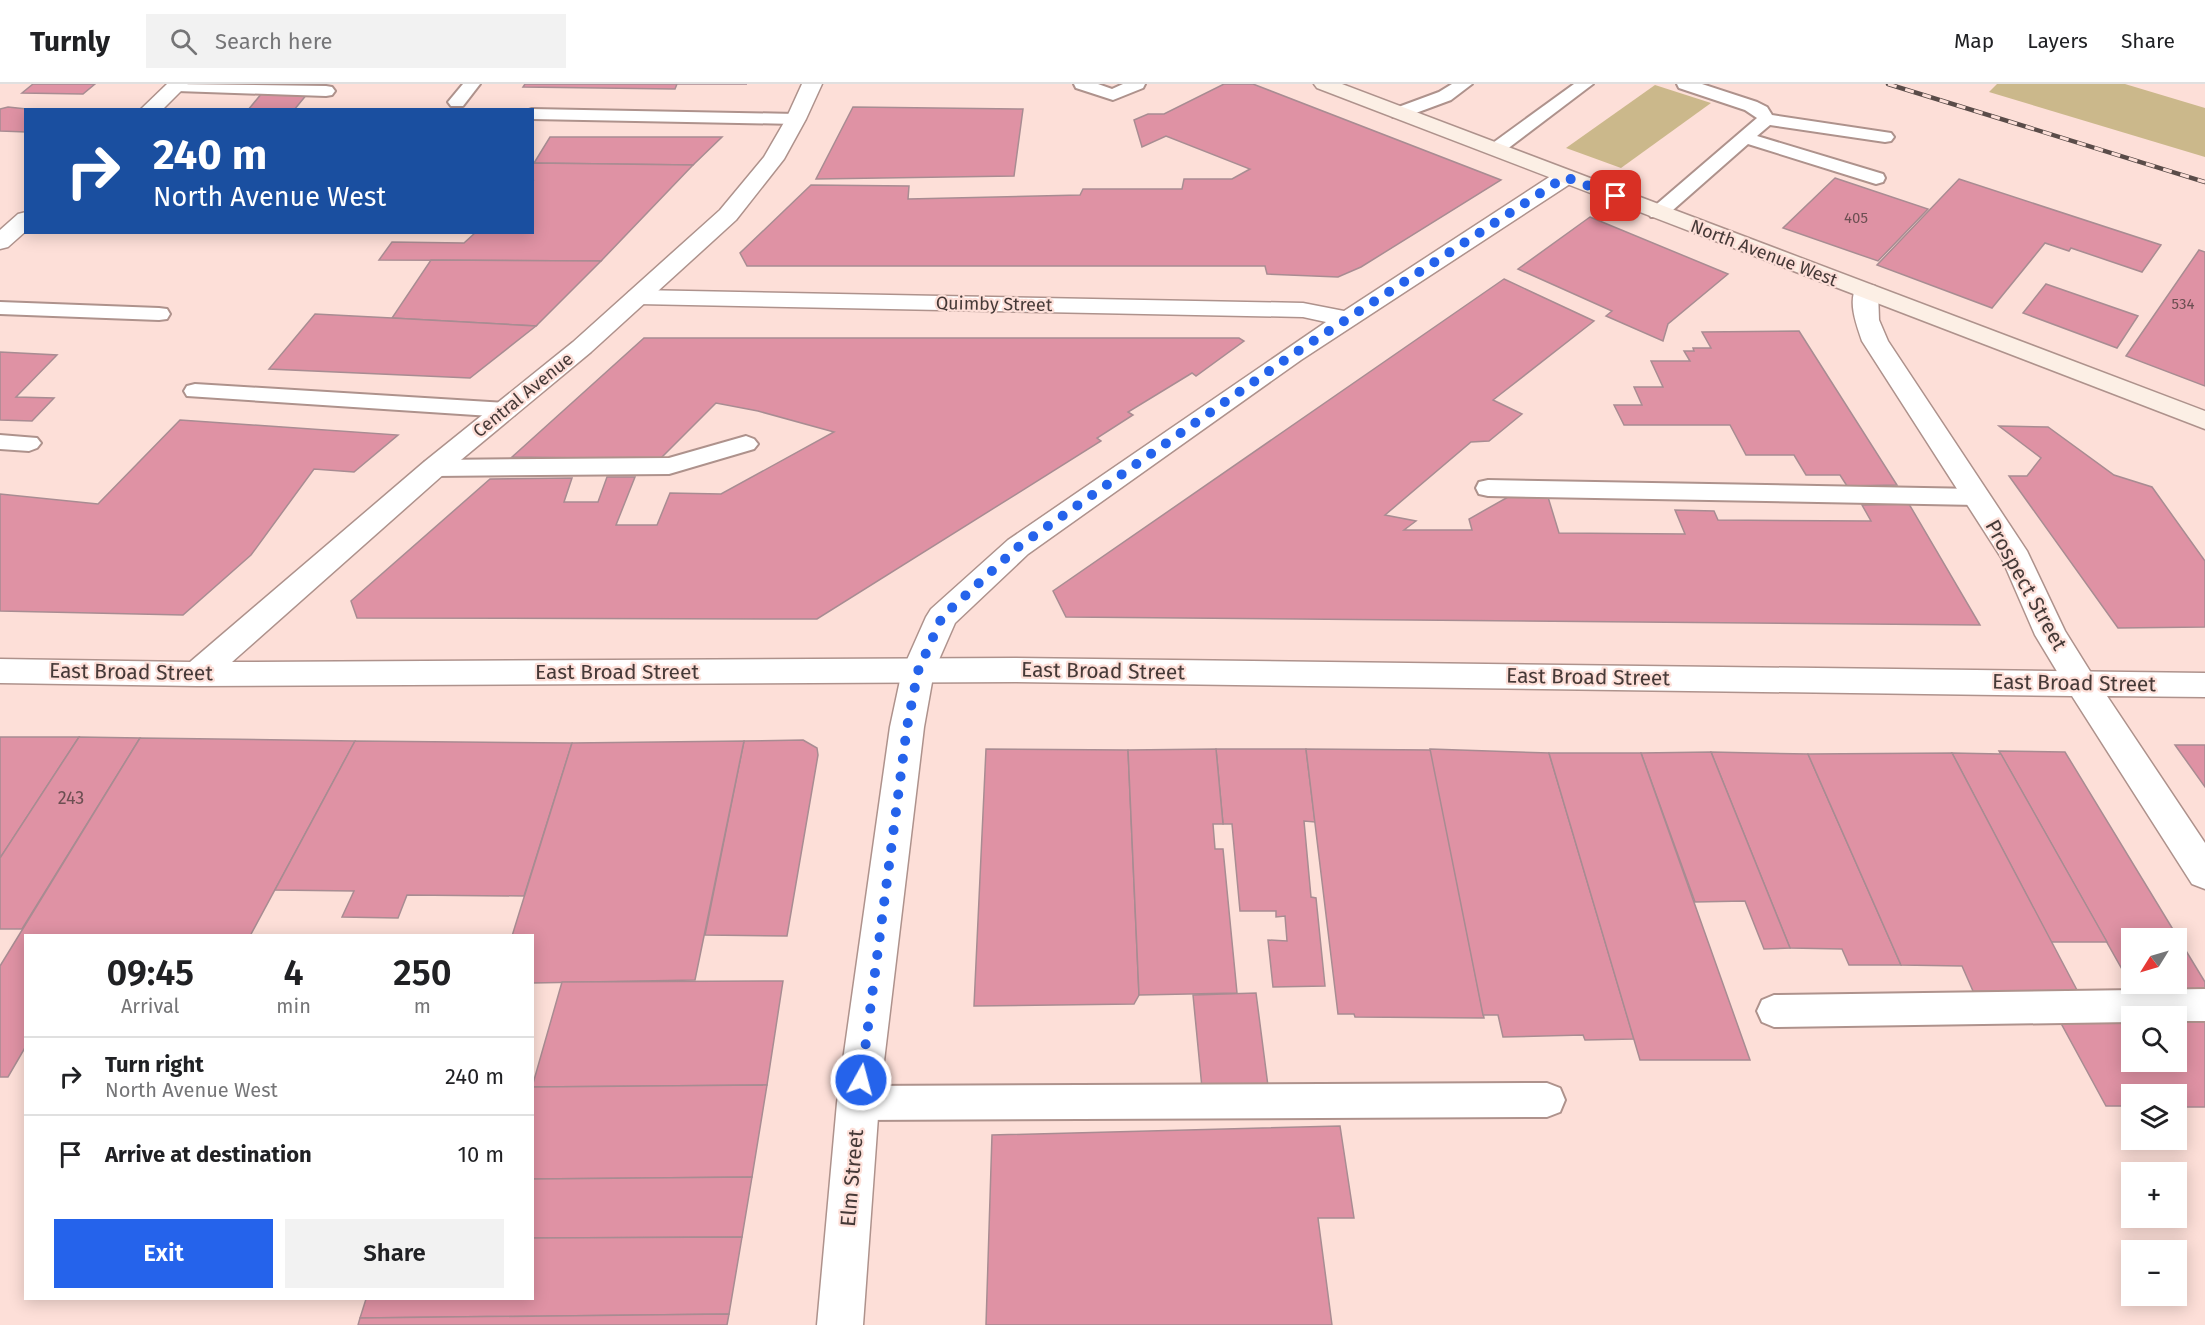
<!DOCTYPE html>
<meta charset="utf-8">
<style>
:root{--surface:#fff;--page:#f2f2f2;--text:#202124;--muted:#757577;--line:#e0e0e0;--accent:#2563eb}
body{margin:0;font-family:"Fira Sans",sans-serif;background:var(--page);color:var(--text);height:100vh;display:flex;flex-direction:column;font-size:22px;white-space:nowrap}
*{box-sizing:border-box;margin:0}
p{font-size:20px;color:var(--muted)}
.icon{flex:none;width:33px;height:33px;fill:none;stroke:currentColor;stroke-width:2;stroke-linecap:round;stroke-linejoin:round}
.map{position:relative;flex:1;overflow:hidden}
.drawer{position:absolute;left:24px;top:850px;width:510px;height:366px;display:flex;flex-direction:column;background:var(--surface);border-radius:0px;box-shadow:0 3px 15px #0003}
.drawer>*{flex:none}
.hud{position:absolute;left:24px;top:24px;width:510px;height:126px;border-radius:0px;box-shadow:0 3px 15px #0003;background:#1a4fa0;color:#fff;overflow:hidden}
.needle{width:39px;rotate:233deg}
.fabs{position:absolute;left:2121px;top:844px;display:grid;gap:12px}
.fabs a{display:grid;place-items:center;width:66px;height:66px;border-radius:0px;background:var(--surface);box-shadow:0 3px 15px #0003;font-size:30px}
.pin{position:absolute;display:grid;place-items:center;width:51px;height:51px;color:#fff;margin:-26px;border-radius:12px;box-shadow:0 3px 9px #0006}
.me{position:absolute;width:66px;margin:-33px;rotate:7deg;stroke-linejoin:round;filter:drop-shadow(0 0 4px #0008)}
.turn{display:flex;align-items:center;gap:21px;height:126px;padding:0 30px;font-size:27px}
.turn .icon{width:78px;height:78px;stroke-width:2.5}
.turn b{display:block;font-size:42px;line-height:51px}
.eta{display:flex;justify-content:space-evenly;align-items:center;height:102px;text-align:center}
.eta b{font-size:36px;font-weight:600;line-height:42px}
.primary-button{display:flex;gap:12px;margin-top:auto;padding:12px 30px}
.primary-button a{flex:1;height:69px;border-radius:0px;background:var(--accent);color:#fff;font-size:24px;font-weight:600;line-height:69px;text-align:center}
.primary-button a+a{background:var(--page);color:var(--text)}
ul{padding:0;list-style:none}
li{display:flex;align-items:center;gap:18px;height:78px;padding:0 30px;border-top:2px solid var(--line)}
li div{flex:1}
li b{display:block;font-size:22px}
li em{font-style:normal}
header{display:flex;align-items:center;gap:36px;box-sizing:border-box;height:84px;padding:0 30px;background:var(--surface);border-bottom:2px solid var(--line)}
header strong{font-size:28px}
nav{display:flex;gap:33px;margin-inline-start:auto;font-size:21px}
.search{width:420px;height:54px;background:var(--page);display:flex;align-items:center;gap:15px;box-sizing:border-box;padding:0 21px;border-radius:0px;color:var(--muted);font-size:22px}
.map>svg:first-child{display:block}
.green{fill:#cbb88b}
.building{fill:#df92a4;stroke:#a88c92;stroke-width:1.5;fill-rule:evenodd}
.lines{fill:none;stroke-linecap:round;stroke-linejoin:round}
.service-casing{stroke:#ae928c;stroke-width:4}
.minor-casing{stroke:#ae928c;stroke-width:3}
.tertiary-casing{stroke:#ae928c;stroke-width:3}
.secondary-casing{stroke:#ae928c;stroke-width:3}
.service{fill:#fff;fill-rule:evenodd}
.minor{fill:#fff;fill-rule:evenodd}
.tertiary{fill:#fff;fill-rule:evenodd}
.secondary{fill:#fcefe5;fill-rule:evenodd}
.rail-casing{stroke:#5a4c49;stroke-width:4.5}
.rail{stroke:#fddfd8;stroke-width:3;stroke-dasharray:9;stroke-linecap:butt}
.route{stroke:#2563eb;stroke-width:10;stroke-dasharray:0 18}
.labels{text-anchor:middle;stroke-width:4.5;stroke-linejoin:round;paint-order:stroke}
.far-number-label{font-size:15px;fill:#6c4f52}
.far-street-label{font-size:18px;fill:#453937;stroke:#fddfd8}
.number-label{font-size:18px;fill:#6c4f52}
.street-label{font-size:21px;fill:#453937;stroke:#fddfd8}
</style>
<header>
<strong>Turnly</strong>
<div class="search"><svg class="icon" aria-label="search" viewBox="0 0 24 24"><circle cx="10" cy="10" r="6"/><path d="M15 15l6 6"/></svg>Search here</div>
<nav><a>Map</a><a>Layers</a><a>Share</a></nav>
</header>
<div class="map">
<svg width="2205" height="1241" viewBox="0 0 2205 1241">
<rect width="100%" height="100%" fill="#fddfd8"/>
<g class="green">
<path d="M1997 0H2125L2205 24V73L1989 8Z"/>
<path d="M1655 1 1711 19 1621 84 1566 64Z"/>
</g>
<g class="building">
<path d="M33 0H95L83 10 22 9Z"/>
<path d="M525 0H747H677L675 5 523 3Z"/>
<path d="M1224 0H1253L1501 96 1361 183 1338 193 1267 190 1265 182H747L740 169 811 101 909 102 908 115 1080 111 1083 105H1182L1184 95H1232L1250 85 1166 52 1142 63 1134 36 1148 30H1164Z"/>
<path d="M262 9H308L294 26H248Z"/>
<path d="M8 23 36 26H26V48L0 47V25Z"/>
<path d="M853 23 1023 25 1014 92 816 95Z"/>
<path d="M550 53H722L693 81 534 79Z"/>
<path d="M532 79 693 81 601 177 379 176 392 158 464 159 476 148H532V97L534 96H532Z"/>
<path d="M1835 94 1928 125 1878 177 1783 144Z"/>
<path d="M1959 95 2161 161 2142 188 2071 164 2069 167 2045 159 1992 224 1877 181Z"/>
<path d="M1590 133 1728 190 1668 240 1663 257 1606 232 1612 227 1518 185Z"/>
<path d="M2199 166 2205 168V302L2126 272Z"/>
<path d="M431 176 601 177 536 242 392 234Z"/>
<path d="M1504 195 1594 237 1493 316 1522 330 1489 357 1471 358 1385 431 1416 437 1404 446H1472L1469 435 1508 413H1548L1559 449 1685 450 1675 426 1714 427 1718 436 1871 437 1862 421 1909 420 1980 541 1066 533 1053 507Z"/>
<path d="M2046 200 2138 232 2117 264 2023 229Z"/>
<path d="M315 230 392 234 536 242 470 294 269 285Z"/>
<path d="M1799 247 1897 401 1847 402 1840 391H1806L1794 371H1746L1730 341H1624L1614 321H1642L1634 303H1663L1651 277H1690L1684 267H1694L1693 264H1711L1702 248Z"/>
<path d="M644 254H1239L1244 257 1196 292 1192 289 1128 328 1133 331 1097 354 1101 357 817 535 357 534 351 517 490 395 572 394 564 418H598L607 393H635L616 441H657L670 409 721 410 834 348 758 327 716 319 660 375 512 373Z"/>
<path d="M0 268 57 271 16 313 54 314 32 337 0 336Z"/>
<path d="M180 336 398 351 354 388 314 385 251 471 183 531 0 527V410L98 420Z"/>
<path d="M1999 342 2048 343 2114 391 2152 403 2205 477V543L2118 544 2009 392H2027L2041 374Z"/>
<path d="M0 653H79L0 774Z"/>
<path d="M79 653 140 654 22 845H0V774Z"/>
<path d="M140 654 355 657 250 852H26V962L8 993H0V882Z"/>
<path d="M803 656 817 664 818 671 787 852 705 851 744 657Z"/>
<path d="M355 657 572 659 524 812 407 811 398 834 342 833 354 807 275 806Z"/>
<path d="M744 657 695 896 532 899V852H512L572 659Z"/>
<path d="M2175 661H2205V703Z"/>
<path d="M986 665 1128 666 1139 911 1134 920 974 922Z"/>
<path d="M1216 665H1306L1315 738 1304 737 1311 813 1316 814 1325 902 1273 903 1268 856 1287 857 1285 832 1276 833V827H1240L1232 740H1223Z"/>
<path d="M1216 665 1223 740H1213L1215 765H1223L1237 909 1139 911 1128 666Z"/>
<path d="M1306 665 1431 666 1484 934 1355 933 1354 930H1338Z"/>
<path d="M1430 665 1549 669 1634 955 1585 956 1583 951 1503 953 1498 931H1483Z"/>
<path d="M1999 667 2065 668 2205 898V911L2136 910ZM2132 855H2176V900H2132Z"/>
<path d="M1711 668 1808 670 1901 881H1849L1842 865 1790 864Z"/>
<path d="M1711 668 1790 864 1764 865 1745 817 1695 818 1641 669Z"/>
<path d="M1549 669H1641L1750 976H1640Z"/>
<path d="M1952 669 2001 670 2107 858H2051Z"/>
<path d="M1952 669 2078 908 1973 907 1962 882 1901 881 1808 670Z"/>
<path d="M783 897 767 1001 532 1003 562 898Z"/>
<path d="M1256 909 1268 1002 1202 1004 1193 911Z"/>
<path d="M2205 931V1023H2176V1011H2132V1022H2106L2057 932ZM2132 933H2176V978H2132Z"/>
<path d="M767 1001 752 1093 532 1095V1003Z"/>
<path d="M1340 1042 1354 1134H1318L1332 1241H986L992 1051Z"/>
<path d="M752 1093 742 1153 532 1154V1095Z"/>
<path d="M742 1153 729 1230 360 1234 366 1215H532V1154Z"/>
<path d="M729 1230 727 1241H358L360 1234Z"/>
</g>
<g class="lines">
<defs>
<g id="service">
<path d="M170 0 326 2 332 3 335 7 332 11 326 12 177 7 171 6Z"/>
<path d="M463 0H480L463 22H451L448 18Z"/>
<path d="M1074 0H1098L1112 5 1123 0H1145L1143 4 1113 16 1076 4Z"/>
<path d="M1452 0H1472L1451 16 1405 33H1393L1390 29 1393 25 1439 8Z"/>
<path d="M1574 0H1593L1502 69H1490L1487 65 1490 61Z"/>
<path d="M1677 0H1702L1757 18 1767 23 1772 31 1891 49 1894 53 1891 57 1885 58 1770 41 1757 52 1883 90 1885 94 1883 98 1876 100 1748 60 1665 133H1651L1648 129 1651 125 1757 34 1745 26 1679 4Z"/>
<path d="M532 25 796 30 802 31 805 35 802 39 796 40 532 35V26H529Z"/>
<path d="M0 218 159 224 167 225 170 230 167 235 159 236 0 230Z"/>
<path d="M195 300 506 319 514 321 518 326 514 331 506 333 187 312 184 307 187 302Z"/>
<path d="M0 351 37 354 41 359 37 364 29 367 0 365Z"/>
<path d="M746 352 754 355 758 360 754 365 669 390 434 392 425 390 422 384 425 378 434 376 669 374Z"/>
<path d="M1488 396 1977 405 1986 407 1989 413 1986 419 1977 421 1488 412 1479 410 1476 404 1479 398Z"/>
<path d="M2205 905V937H2176V933H2132V938L1774 943 1762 938 1757 927 1762 916 1774 911Z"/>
<path d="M1547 999 1560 1004 1565 1016 1560 1028 1547 1033 858 1036 845 1031 840 1019 845 1007 858 1002Z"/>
</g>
<g id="minor">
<path d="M167 0H188L162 26H140Z"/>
<path d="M1565 87 1573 88 1576 93 1573 98 1301 276 1028 470 955 539 934 587 924 643 879 1019 863 1241H817L837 1019 890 643 902 587 926 533 931 525 1008 456 1326 238 1303 233 638 220 629 218 626 213 629 208 638 206 1303 219 1344 227 1557 88Z"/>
<path d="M26 128V147L8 163 0 165V146L18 130Z"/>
<path d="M1866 200 1875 202 1878 207 1879 236 1888 257 2027 467 2065 547 2098 600 2094 609 2082 612 2070 609 2035 551 2002 475 1862 257C1857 242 1847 217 1857 202Z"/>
</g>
<path id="tertiary" d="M802 0H822L806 35 784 75 736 136 591 268 444 390 232 578 1015 574 2205 589V613L2107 612 2205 759V805L2192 800 2072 612 1015 598 197 602 0 599V575L190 578 424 378 573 258 720 126 764 73 786 35Z"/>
<path id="secondary" d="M1314 0H1342L2205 327V345L1317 4Z"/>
</defs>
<use href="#service" class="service-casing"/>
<use href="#minor" class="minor-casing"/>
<use href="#tertiary" class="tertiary-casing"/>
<use href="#secondary" class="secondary-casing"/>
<use href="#service" class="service"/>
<use href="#minor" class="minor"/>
<use href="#tertiary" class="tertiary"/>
<use href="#secondary" class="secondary"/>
<defs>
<path id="rail" d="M1888 0 2205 98"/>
</defs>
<use href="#rail" class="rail-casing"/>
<use href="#rail" class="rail"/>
</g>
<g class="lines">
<path class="route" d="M861 996 907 643 918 587 942 533 1018 463 1292 271 1565 93 1616 112"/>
</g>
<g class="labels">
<g class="far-number-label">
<text x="1856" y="139">405</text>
<text x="2183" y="225">534</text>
</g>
<g class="far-street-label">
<text transform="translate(1764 169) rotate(21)" y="6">North Avenue West</text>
<text transform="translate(994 220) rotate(1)" y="6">Quimby Street</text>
<text transform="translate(523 311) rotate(-39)" y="6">Central Avenue</text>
</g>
<g class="number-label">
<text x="71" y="720">243</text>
</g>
<g class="street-label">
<text transform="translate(2026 501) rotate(61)" y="7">Prospect Street</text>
<text transform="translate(1103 587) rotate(1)" y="7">East Broad Street</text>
<text transform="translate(131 588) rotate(1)" y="7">East Broad Street</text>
<text x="617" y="595">East Broad Street</text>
<text transform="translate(1588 593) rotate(1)" y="7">East Broad Street</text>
<text transform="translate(2074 599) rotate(1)" y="7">East Broad Street</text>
<text transform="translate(852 1094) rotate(-85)" y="7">Elm Street</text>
</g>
</g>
</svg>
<div class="fabs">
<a><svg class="needle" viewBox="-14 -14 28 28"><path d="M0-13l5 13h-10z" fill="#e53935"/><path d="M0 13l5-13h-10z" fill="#757577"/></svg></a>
<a><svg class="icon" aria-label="search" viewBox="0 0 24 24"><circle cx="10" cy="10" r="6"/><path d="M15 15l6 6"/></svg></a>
<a><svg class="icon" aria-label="layers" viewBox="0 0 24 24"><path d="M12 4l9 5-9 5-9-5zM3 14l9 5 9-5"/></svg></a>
<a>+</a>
<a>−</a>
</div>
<div class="pin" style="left:1616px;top:112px;background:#d93025"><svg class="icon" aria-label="arrive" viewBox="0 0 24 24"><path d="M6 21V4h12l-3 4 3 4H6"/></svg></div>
<svg class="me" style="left:861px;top:996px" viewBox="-20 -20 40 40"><circle r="17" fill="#2563eb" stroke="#fff" stroke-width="3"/><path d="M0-11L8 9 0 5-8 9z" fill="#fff"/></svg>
<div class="hud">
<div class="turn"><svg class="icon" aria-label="right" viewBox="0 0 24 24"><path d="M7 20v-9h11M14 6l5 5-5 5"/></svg><div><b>240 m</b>North Avenue West</div></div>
</div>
<section class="drawer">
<div class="eta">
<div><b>09:45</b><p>Arrival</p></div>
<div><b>4</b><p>min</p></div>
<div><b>250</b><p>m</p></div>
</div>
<ul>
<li><svg class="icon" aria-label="right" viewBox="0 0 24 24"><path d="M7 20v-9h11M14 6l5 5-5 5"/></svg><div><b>Turn right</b><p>North Avenue West</p></div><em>240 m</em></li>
<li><svg class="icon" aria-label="arrive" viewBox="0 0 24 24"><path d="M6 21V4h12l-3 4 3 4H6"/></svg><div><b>Arrive at destination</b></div><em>10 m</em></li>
</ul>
<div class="primary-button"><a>Exit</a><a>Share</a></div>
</section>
</div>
